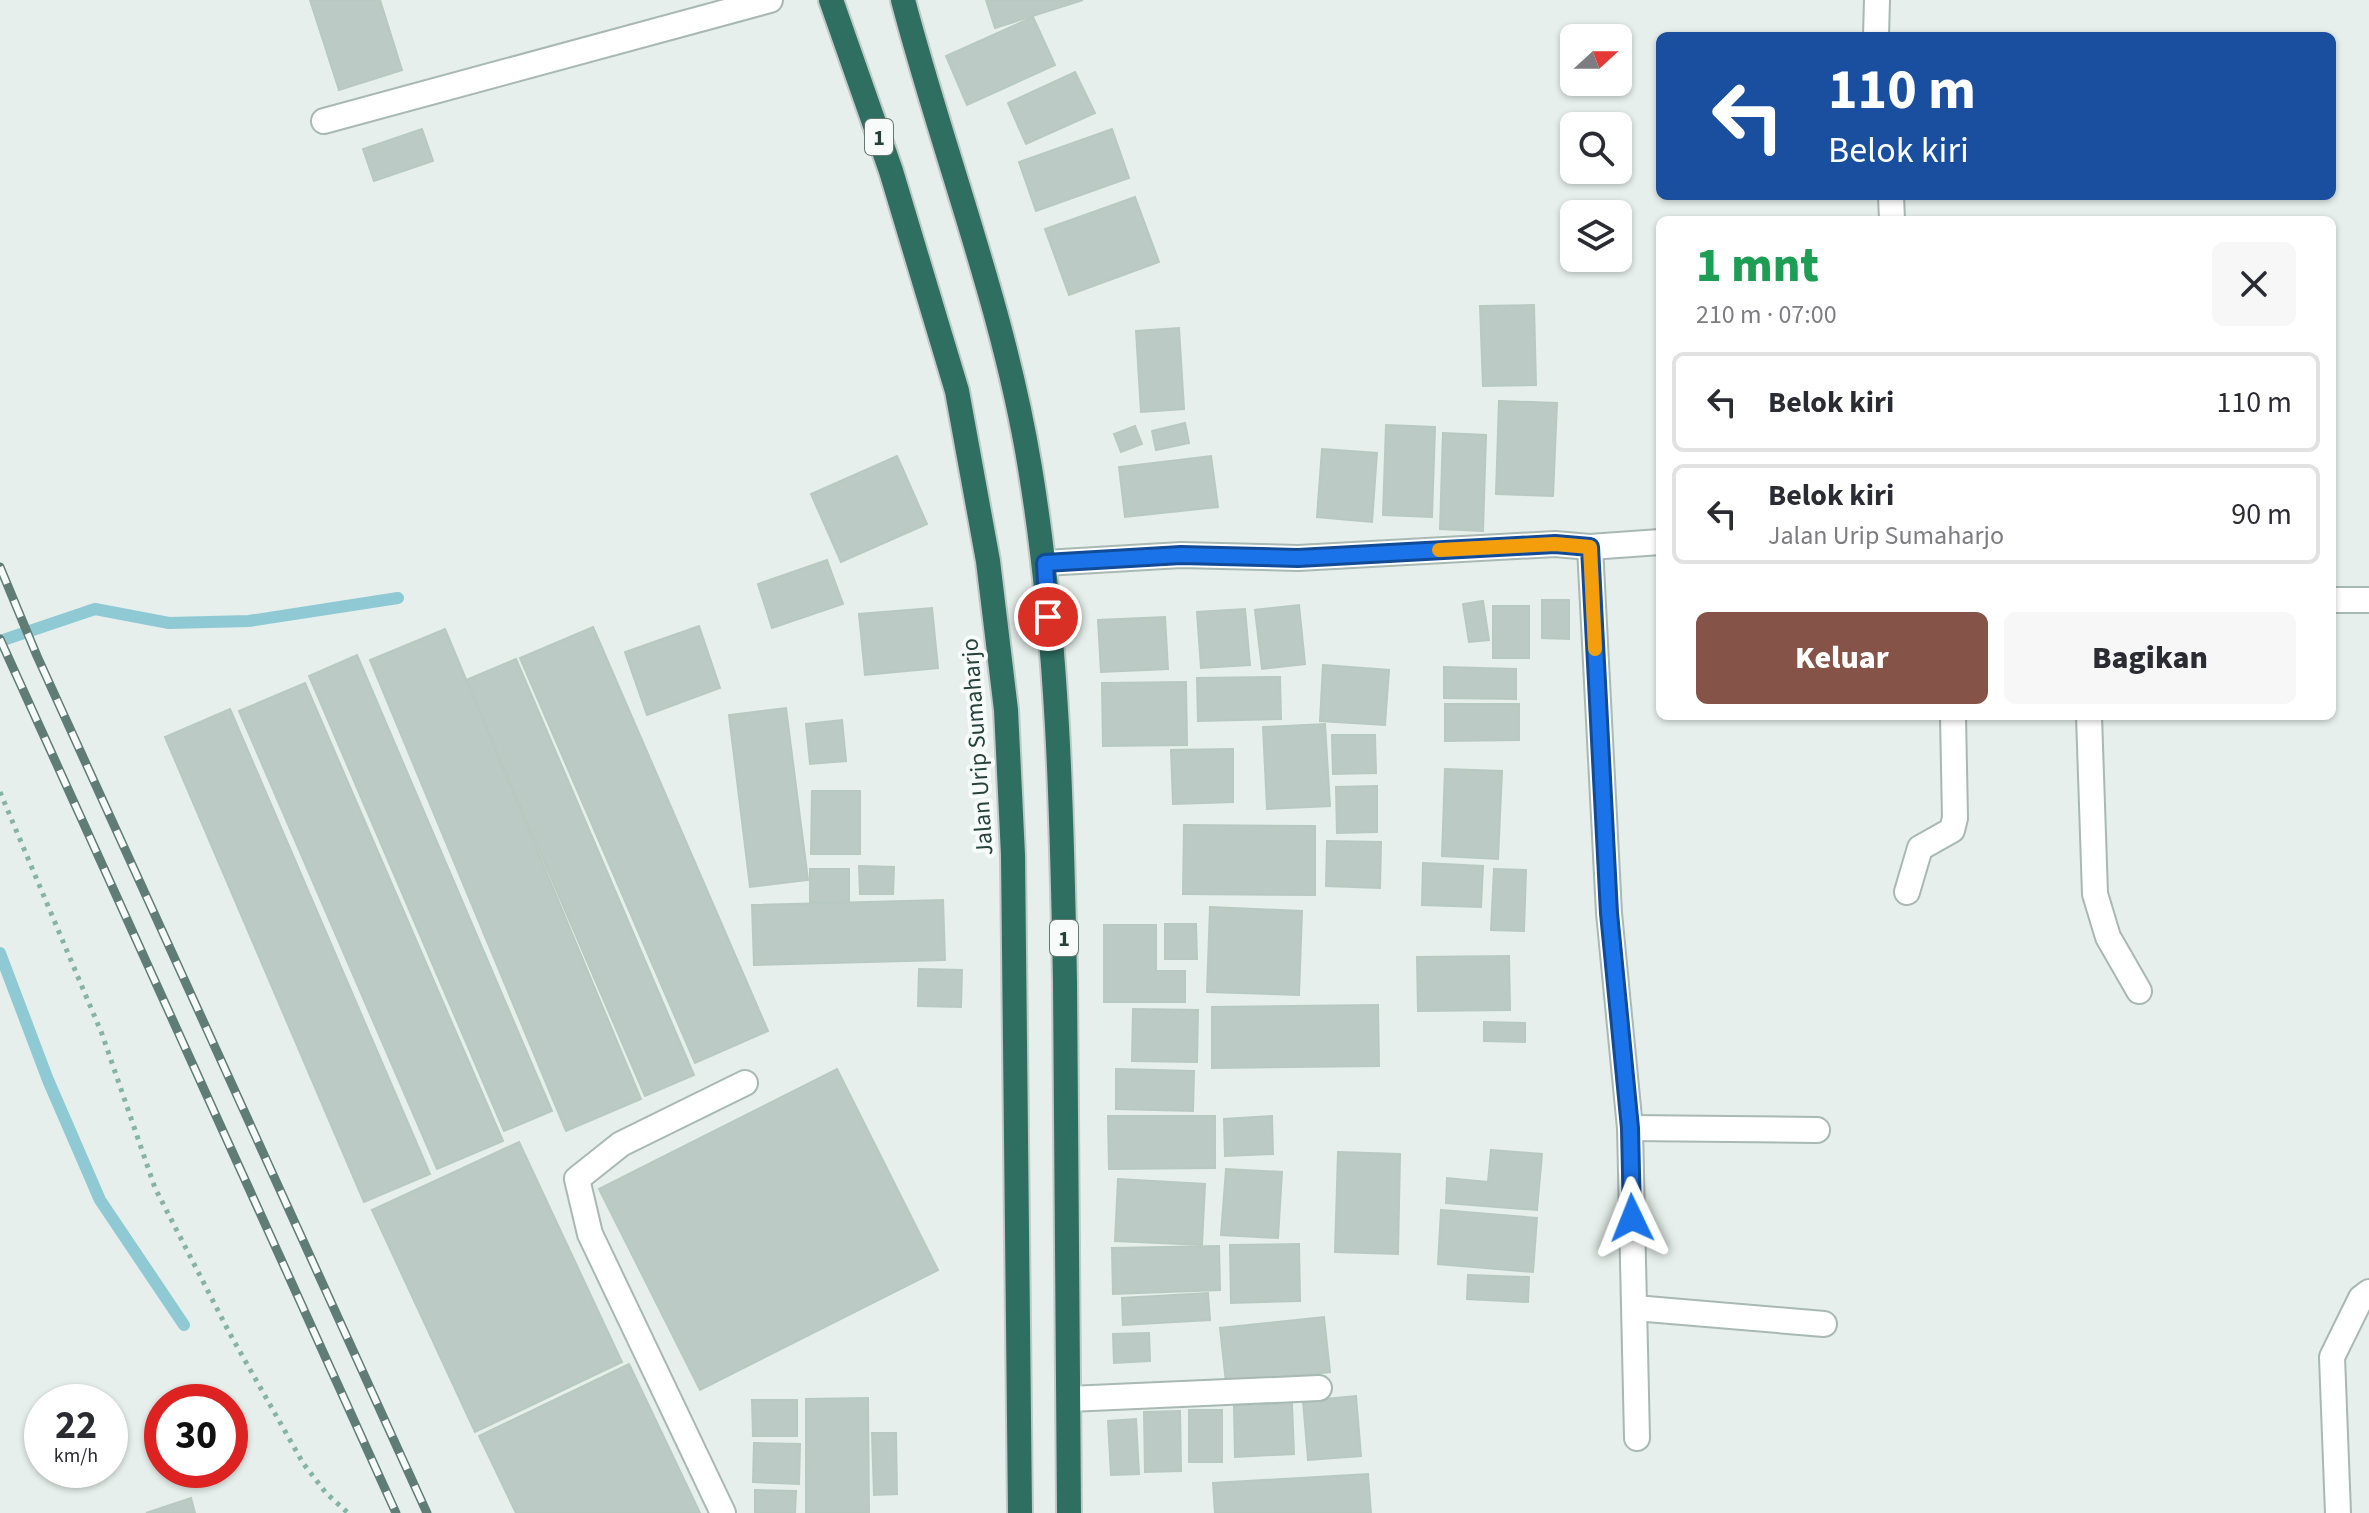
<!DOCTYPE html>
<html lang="id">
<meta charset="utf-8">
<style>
:root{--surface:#fff;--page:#f7f7f7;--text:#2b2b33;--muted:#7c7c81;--line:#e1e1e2;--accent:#855347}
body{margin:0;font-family:"Source Sans 3",sans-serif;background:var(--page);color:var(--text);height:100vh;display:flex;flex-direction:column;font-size:30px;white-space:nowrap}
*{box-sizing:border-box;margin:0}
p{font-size:26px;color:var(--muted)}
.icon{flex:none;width:44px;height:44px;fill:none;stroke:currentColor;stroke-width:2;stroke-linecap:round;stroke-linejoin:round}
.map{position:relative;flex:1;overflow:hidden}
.sheet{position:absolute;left:1656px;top:216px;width:680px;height:504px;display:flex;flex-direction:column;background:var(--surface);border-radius:12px;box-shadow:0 2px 6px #0004}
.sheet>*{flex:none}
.banner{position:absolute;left:1656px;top:32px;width:680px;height:168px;border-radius:12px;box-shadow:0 2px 6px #0004;background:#1a4fa0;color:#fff;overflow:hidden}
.needle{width:52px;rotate:69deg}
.controls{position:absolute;left:1560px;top:24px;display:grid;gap:16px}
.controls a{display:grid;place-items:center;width:72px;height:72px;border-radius:12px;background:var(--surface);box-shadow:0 2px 6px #0004;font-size:40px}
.speed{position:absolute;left:24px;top:1384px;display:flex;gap:16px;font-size:40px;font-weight:700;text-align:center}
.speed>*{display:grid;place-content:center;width:104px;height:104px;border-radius:50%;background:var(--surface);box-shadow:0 2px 6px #0004;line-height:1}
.speed small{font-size:20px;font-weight:400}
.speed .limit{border:12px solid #d22;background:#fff;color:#111}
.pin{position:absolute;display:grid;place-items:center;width:68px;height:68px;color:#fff;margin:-34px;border:4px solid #fff;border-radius:50%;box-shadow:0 2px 8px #0007}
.me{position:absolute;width:88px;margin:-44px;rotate:358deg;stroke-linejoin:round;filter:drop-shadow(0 0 6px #0008)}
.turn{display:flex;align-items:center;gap:28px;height:168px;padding:0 40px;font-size:36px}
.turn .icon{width:104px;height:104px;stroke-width:2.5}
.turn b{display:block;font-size:56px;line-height:68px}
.round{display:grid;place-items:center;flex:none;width:84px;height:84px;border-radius:12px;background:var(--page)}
.head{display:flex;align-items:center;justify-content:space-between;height:136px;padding:0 40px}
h1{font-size:48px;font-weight:800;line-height:60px;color:#1e9e55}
.cta{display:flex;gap:16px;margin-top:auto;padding:16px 40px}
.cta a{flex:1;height:92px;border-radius:12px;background:var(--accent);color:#fff;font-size:32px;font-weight:800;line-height:92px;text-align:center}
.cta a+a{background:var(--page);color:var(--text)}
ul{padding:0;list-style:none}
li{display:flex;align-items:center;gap:24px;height:100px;margin:0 16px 12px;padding:0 24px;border:4px solid var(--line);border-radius:12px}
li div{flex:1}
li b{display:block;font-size:30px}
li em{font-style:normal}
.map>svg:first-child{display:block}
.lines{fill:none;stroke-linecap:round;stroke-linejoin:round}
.stream{stroke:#8ec9d4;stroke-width:12}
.building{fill:#bbcac4;stroke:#b8c9c2;stroke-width:2}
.lane-casing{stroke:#a8b8b2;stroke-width:28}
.street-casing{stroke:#a8b8b2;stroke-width:28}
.highway-casing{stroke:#c2cac8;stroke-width:28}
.path{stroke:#86b3a5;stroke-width:5;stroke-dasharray:4 6;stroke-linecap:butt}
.lane{stroke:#fff;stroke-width:24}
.street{stroke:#fff;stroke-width:24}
.highway{stroke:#2f6f62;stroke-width:24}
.rail-casing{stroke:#5f7d75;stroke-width:9}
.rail{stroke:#f7fbf9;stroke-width:6;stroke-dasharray:18;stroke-linecap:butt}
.route-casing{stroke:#114b97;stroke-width:20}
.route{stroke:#1a73e8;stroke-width:14}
.slow{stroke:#f59e0b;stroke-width:14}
.labels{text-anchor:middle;stroke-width:8;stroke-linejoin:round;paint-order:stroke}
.shield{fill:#f7fbf9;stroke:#637a73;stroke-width:2}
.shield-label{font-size:22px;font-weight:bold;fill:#24423a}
.street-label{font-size:24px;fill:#24423a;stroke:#f7fbf9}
</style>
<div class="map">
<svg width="2369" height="1513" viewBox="0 0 2369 1513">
<rect width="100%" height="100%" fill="#e6efeb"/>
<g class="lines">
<g class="stream">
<path d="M0 641 95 609 169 623 249 621 398 598"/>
<path d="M0 953 48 1080 100 1200 184 1325"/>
</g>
</g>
<g class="building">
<path d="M310 0H380L402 70 339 90Z"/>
<path d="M986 0H1083L995 28Z"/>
<path d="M1033 17 1055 65 967 105 946 56Z"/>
<path d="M1075 72 1095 113 1026 144 1008 103Z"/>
<path d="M422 129 433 161 374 181 363 149Z"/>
<path d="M1112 129 1129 178 1036 211 1019 162Z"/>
<path d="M1135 197 1159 262 1069 295 1045 229Z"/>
<path d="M1534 305 1536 385 1483 386 1480 306Z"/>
<path d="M1179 328 1184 409 1141 412 1136 331Z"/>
<path d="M1499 401 1557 403 1553 496 1496 494Z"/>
<path d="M1185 423 1189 443 1156 450 1152 431Z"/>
<path d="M1386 425 1435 427 1432 517 1383 515Z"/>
<path d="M1135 426 1142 444 1121 452 1114 434Z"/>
<path d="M1443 433 1486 435 1483 531 1440 529Z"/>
<path d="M1322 449 1377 453 1372 522 1317 517Z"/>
<path d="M897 456 927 524 841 562 811 494Z"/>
<path d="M1211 456 1218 507 1125 517 1119 467Z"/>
<path d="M827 560 843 604 772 628 758 584Z"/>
<path d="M1542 600H1569V639L1542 638Z"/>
<path d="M1483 601 1489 640 1469 642 1463 604Z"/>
<path d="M1299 605 1305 664 1262 669 1255 610Z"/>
<rect x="1493" y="606" width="36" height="52"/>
<path d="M932 608 938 668 865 675 859 614Z"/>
<path d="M1245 609 1250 665 1201 668 1197 612Z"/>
<path d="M1165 617 1168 669 1101 672 1098 620Z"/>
<path d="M699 626 720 688 647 715 625 652Z"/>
<path d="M593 627 768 1031 695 1063 520 658Z"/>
<path d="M445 629 641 1099 566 1131 370 660Z"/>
<path d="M357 655 552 1111 504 1131 309 676Z"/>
<path d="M516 659 694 1075 645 1096 466 680Z"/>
<path d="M1323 665 1389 670 1385 725 1320 721Z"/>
<path d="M1444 667 1516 669V699L1444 698Z"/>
<path d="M1280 677 1281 719 1198 721 1197 678Z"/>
<path d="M1186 682 1187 745 1103 746 1102 683Z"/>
<path d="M305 683 503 1141 437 1169 239 711Z"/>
<path d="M1445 704H1519V740L1445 741Z"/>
<path d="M786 708 808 880 750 887 729 715Z"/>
<path d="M230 709 430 1174 364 1202 165 737Z"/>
<path d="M842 720 846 761 810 764 806 724Z"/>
<path d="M1325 724 1330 806 1267 809 1263 727Z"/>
<path d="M1332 735H1375L1376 773 1333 774Z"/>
<path d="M1233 749V802L1173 804 1171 750Z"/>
<path d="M1445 769 1502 771 1498 859 1442 856Z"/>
<path d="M1377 786V832L1337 833 1336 787Z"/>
<path d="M812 791H860V854H811Z"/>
<path d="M1184 825 1315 826V895L1183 894Z"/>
<path d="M1327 841 1381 842 1380 888 1326 886Z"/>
<path d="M1423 863 1483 866 1481 907 1422 905Z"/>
<path d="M859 866 894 867 893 894H860Z"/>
<rect x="810" y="869" width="39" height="33"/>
<path d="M1494 869 1526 870 1524 931 1491 930Z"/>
<path d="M943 900 945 960 754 965 752 905Z"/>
<path d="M1210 907 1302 911 1299 995 1207 992Z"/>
<path d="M1165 924H1196L1197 959H1165Z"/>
<path d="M1104 925H1156V971H1185V1002H1104Z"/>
<path d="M1509 956 1510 1010 1418 1011 1417 957Z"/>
<path d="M919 969 962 970 961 1007 918 1006Z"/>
<path d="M1378 1005 1379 1066 1212 1068V1007Z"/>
<path d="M1133 1009 1198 1010 1197 1062 1132 1061Z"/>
<path d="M1484 1022 1525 1023V1042L1484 1041Z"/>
<path d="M837 1069 938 1270 700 1390 599 1189Z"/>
<path d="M1116 1069 1194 1071 1193 1111 1116 1109Z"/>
<path d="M1108 1116H1215V1168L1109 1169Z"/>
<path d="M1272 1116 1273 1154 1225 1156 1224 1119Z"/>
<path d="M519 1142 622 1362 475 1432 372 1210Z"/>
<path d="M1491 1150 1542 1154 1537 1210 1446 1203 1447 1178 1488 1182Z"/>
<path d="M1338 1152 1400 1154 1398 1254 1335 1252Z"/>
<path d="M1226 1169 1282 1172 1278 1238 1221 1235Z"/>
<path d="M1118 1179 1205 1184 1202 1245 1115 1241Z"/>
<path d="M1441 1210 1537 1218 1533 1272 1438 1264Z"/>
<path d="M1299 1244 1300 1301 1231 1303 1230 1245Z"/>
<path d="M1219 1246 1220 1290 1113 1294 1112 1248Z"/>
<path d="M1468 1275 1529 1277 1528 1302 1467 1299Z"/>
<path d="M1208 1293 1210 1320 1123 1325 1122 1298Z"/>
<path d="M1324 1317 1330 1372 1226 1383 1220 1328Z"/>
<path d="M1149 1333 1150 1361 1114 1363 1113 1334Z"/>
<path d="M629 1364 700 1513H516L479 1436Z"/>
<path d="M1356 1396 1361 1456 1308 1460 1303 1401Z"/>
<path d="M868 1398 869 1513H806V1399Z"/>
<path d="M752 1400H797V1436H753Z"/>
<path d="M1292 1404 1294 1454 1235 1457 1234 1406Z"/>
<rect x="1189" y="1410" width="33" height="52"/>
<path d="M1180 1411 1181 1471 1145 1472 1144 1412Z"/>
<path d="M1136 1419 1139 1474 1111 1475 1108 1421Z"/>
<path d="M872 1433H896L897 1494 874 1495Z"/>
<path d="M754 1443 800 1444 799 1484 753 1482Z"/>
<path d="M1368 1474 1371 1513H1215L1213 1483Z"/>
<path d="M755 1490 796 1491 795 1513H755Z"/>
<path d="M191 1498 195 1513H146Z"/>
</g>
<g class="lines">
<defs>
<g id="lane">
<path d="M324 121 770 0"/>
<path d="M723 1513 590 1234 577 1179 621 1144 745 1083"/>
<path d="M2338 1513 2332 1357 2361 1298 2369 1292"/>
</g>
<g id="street">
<path d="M1876 36 1877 0"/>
<path d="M1891 196 1892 220"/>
<path d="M1590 547 1609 913 1630 1128 1637 1438"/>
<path d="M1045 563 1181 555 1298 558 1555 544 1590 547 1660 542"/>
<path d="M2332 600H2369"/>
<path d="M2089 716 2095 894 2108 937 2139 991"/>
<path d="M1907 892 1920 848 1952 830 1955 818 1953 716"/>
<path d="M1630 1128 1817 1130"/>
<path d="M1635 1308 1824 1324"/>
<path d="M1069 1399 1319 1388"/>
</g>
<g id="highway">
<path d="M831 0 891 171 957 391 988 561 1006 710 1013 855 1020 1513"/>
<path d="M903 0C944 156 1004 308 1030 468 1058 637 1062 811 1065 982 1068 1159 1069 1336 1069 1513"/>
</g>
</defs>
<use href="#lane" class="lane-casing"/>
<use href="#street" class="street-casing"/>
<use href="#highway" class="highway-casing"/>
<path class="path" d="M0 792 102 1034 155 1188 230 1334 303 1463 326 1493 348 1513"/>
<use href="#lane" class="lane"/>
<use href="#street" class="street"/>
<use href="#highway" class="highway"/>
<defs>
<g id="rail">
<path d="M0 567 37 656 427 1513"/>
<path d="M0 639 396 1513"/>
</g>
</defs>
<use href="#rail" class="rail-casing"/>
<use href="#rail" class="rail"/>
</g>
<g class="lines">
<defs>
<path id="route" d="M1048 617 1045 563 1181 555 1298 558 1555 544 1590 547 1609 913 1630 1128 1632 1218"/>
</defs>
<use href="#route" class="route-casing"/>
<use href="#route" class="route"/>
<path class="slow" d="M1439 550 1555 544 1590 547 1595 649"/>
</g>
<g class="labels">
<g class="shield">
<rect x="865" y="119" width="28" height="36" rx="6"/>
<rect x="1050" y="920" width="28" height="36" rx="6"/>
</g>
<g class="shield-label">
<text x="879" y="145">1</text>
<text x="1064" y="946">1</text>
</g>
<g class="street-label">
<text transform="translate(977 747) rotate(-94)" y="8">Jalan Urip Sumaharjo</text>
</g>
</g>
</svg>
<div class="controls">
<a><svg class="needle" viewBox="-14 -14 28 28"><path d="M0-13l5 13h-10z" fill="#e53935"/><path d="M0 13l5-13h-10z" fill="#7c7c81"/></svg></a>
<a><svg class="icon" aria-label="search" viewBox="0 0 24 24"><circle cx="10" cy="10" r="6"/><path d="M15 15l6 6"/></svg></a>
<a><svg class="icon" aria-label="layers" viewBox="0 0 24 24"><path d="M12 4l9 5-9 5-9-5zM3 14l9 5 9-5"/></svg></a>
</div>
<div class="speed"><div>22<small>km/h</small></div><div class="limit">30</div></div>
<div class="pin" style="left:1048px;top:617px;background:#d93025"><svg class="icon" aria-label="arrive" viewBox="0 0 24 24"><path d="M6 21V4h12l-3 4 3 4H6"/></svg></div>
<svg class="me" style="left:1632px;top:1218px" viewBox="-20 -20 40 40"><path d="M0-17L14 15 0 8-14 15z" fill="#1a73e8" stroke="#fff" stroke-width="4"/></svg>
<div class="banner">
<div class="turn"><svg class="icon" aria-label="left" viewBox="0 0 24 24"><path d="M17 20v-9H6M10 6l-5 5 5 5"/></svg><div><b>110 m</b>Belok kiri</div></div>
</div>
<section class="sheet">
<div class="head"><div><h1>1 mnt</h1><p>210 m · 07:00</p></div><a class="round"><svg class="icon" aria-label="close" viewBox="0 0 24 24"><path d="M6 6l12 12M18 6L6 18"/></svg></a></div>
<ul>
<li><svg class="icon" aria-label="left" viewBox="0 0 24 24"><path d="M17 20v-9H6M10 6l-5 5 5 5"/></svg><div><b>Belok kiri</b></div><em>110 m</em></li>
<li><svg class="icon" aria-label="left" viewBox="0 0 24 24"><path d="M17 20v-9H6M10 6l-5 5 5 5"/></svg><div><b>Belok kiri</b><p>Jalan Urip Sumaharjo</p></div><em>90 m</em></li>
</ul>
<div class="cta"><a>Keluar</a><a>Bagikan</a></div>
</section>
</div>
